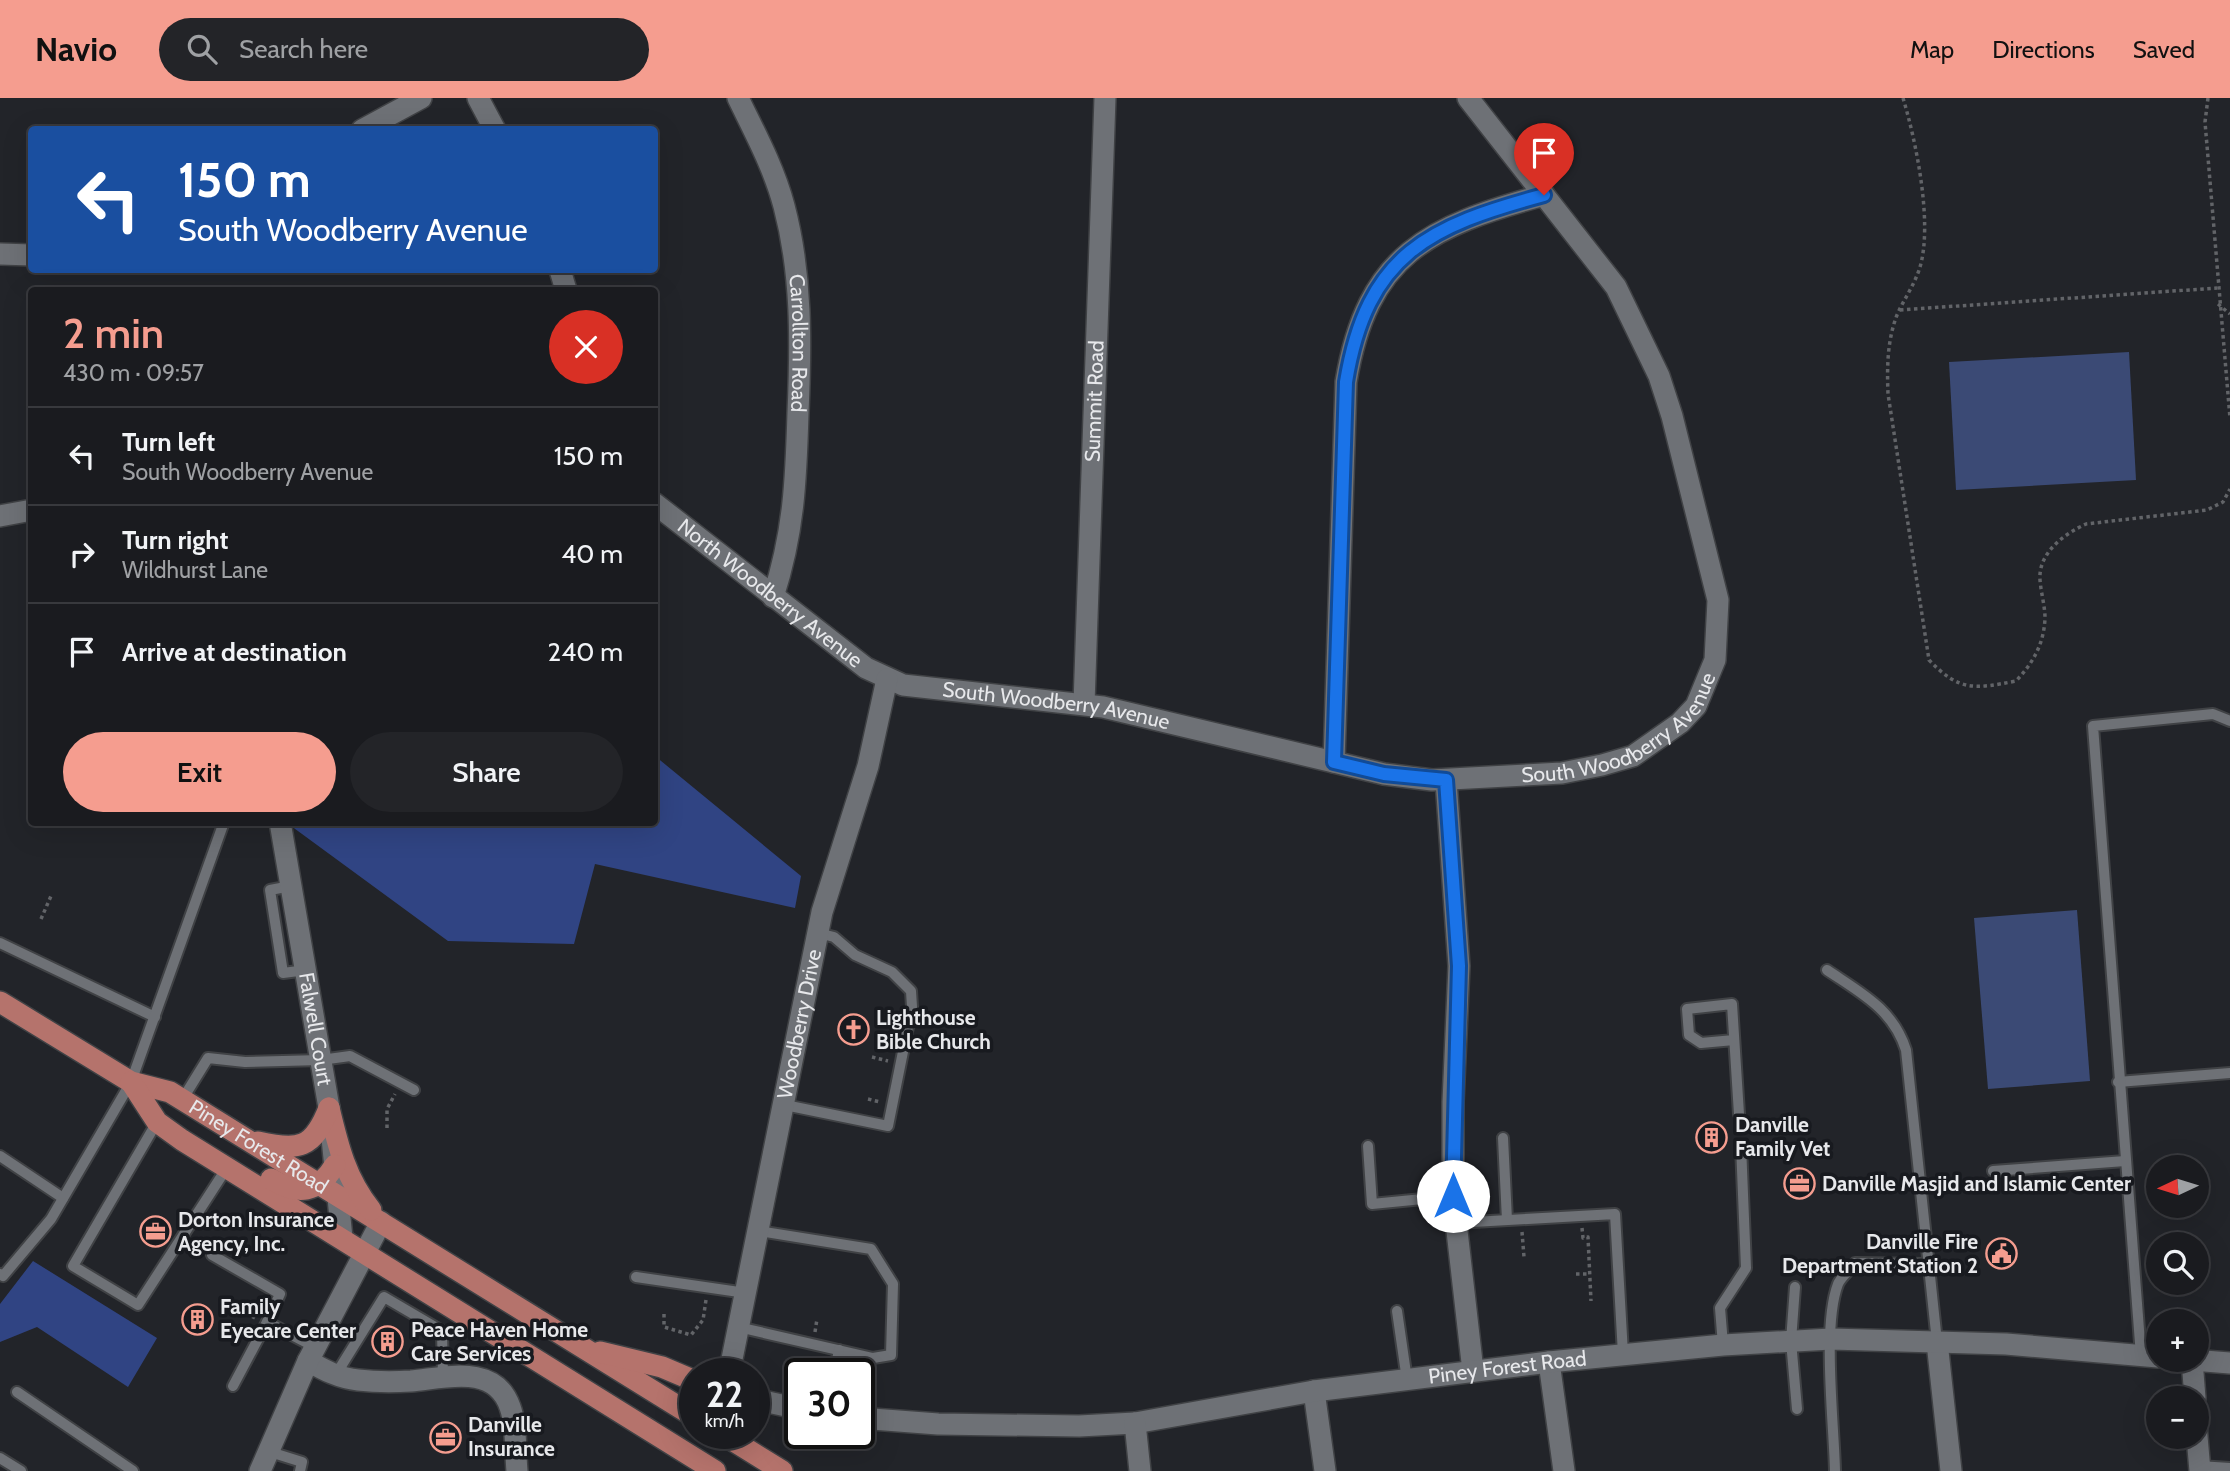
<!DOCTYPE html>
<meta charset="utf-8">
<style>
:root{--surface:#1a1b1f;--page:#232428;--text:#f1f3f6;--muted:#9fa1a4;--line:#38393d;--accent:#f59d8f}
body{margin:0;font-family:Cabin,sans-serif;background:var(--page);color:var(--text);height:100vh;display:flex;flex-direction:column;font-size:26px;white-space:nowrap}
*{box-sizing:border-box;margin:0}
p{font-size:23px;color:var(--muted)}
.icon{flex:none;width:38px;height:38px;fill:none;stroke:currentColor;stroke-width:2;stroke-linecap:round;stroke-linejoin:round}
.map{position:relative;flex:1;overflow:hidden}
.panel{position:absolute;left:28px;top:189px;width:630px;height:539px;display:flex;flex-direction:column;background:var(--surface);border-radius:7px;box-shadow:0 7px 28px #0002,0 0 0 2px var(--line)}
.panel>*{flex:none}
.top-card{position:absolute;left:28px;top:28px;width:630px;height:147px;border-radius:7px;box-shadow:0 7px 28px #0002,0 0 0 2px var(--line);background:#1a4fa0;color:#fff;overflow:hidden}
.needle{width:46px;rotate:266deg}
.tools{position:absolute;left:2146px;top:1057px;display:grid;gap:14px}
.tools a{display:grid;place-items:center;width:63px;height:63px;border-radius:50%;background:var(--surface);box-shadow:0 7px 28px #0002,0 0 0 2px var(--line);font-size:35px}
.speed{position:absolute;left:679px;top:1260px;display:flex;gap:14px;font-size:35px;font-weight:700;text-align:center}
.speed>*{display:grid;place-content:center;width:91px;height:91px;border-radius:50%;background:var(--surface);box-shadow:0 7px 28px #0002,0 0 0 2px var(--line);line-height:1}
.speed small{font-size:18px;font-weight:400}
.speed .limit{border:4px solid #111;border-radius:10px;background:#fff;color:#111}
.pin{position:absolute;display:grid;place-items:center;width:60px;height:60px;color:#fff;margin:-72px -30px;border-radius:50% 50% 50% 0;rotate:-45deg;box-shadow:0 0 7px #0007}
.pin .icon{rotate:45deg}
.me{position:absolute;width:77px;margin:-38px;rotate:0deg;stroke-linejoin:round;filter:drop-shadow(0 0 5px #0008)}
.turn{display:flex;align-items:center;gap:24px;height:147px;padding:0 35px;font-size:32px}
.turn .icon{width:91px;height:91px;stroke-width:2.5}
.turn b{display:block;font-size:49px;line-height:60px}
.round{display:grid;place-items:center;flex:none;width:74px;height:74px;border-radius:37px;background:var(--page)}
.overview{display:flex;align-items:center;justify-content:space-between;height:119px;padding:0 35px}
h1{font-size:42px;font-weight:600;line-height:52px;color:var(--accent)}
.action{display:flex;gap:14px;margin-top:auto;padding:14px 35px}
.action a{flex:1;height:80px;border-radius:42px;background:var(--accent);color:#111;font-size:28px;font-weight:600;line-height:80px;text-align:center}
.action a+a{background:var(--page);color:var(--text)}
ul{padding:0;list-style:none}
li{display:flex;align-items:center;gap:21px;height:98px;padding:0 35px;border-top:2px solid var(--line)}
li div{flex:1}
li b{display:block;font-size:26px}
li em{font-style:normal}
header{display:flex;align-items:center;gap:42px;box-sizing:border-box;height:98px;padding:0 35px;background:var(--accent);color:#111}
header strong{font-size:33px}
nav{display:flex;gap:38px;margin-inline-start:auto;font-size:24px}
.search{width:490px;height:63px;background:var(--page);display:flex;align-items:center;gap:18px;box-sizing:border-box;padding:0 24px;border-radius:38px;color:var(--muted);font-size:26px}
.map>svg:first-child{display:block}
.green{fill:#3b4a75}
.forest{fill:#304483}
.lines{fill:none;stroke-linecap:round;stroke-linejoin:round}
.lane-casing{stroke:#404245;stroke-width:14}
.street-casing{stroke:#404245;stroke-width:24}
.secondary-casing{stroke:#404245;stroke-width:24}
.primary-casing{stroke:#404245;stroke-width:24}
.path{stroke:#626468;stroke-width:3.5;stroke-dasharray:3.5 3.5;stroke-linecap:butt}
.lane{stroke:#6e7176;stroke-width:10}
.street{stroke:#6e7176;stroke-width:21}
.secondary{stroke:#6e7176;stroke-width:21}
.primary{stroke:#b5736c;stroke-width:21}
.route-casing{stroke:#114b97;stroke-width:18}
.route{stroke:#1a73e8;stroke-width:12}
.labels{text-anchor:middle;stroke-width:7;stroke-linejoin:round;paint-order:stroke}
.street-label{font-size:21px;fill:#e7e8eb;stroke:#181a1f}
.poi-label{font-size:21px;font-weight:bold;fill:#e7e8eb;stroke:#181a1f;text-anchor:start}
</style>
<header>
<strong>Navio</strong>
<div class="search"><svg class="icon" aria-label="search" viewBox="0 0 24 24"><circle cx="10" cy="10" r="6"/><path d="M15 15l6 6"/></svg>Search here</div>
<nav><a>Map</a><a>Directions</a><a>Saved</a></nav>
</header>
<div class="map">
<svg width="2230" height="1373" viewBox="0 0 2230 1373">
<rect width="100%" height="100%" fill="#222429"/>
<g class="green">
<path d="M2129 254 2136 382 1956 392 1949 264Z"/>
<path d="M2077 812 2090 983 1988 991 1974 820Z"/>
</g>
<g class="forest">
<path d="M655 658 801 778 795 810 595 766 574 846 448 843 287 725 654 724Z"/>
<path d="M33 1163 157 1240 128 1289 37 1229 0 1244V1206Z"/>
</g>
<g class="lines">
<defs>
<g id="lane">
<path d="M291 788 270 792 283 875 306 872"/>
<path d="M0 845 155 919"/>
<path d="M1827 872C1861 895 1893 911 1906 952L1937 1244"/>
<path d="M1734 942 1701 945 1689 937 1687 911 1732 906 1739 1016"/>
<path d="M2118 984 2230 975"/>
<path d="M182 1002 208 960 245 964 321 962 350 958 414 992"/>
<path d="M785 1007 888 1028 912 909 911 893 892 874 855 857 834 839 818 835"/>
<path d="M157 1024 73 1168 138 1207 228 1068"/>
<path d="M1503 1040 1507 1122"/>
<path d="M1368 1048 1372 1106 1453 1098"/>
<path d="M0 1058 63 1100"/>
<path d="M1993 1073 2125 1063"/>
<path d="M1455 1125 1615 1116 1623 1256"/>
<path d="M212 1157 280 1196 267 1224 315 1249"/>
<path d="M0 1176 3 1178 51 1121 131 984 224 724"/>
<path d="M636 1179 746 1195"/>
<path d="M1795 1189 1791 1243 1797 1311"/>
<path d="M1397 1213 1407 1282"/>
<path d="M738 1229 873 1260 891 1257 893 1186 871 1151 759 1133"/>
<path d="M1723 1247 1720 1210 1746 1170 1741 1047"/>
<path d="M2141 1258 2093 628 2213 616 2230 623"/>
<path d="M834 1276 839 1252"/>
<path d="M335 1278 384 1199 442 1233 443 1279"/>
<path d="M233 1288 267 1224"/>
<path d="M17 1294 133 1373"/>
<path d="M267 1353 302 1364 300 1373"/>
<path d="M0 1360 21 1373"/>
<path d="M2199 1368 2230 1370"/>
<path d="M1835 1373C1834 1325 1822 1228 1838 1186 1841 1179 1850 1172 1855 1165L1928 1166"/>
</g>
<g id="street">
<path d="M478 0 495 32"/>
<path id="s1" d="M738 0C755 35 774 70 784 108 802 176 801 245 798 315 796 382 794 434 773 499"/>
<path d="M362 32 421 0"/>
<path d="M0 156 32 157"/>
<path d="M560 172 566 192"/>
<path id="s2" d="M654 405 866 570 903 587 1103 609 1384 676 1432 682 1562 675 1602 667 1633 658 1680 625 1696 608 1715 562 1718 502 1672 318 1659 278 1616 189 1468 0"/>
<path d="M0 418 32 412"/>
<path id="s3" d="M1084 606 1105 0"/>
<path d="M1334 664 1346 284C1367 156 1429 128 1544 97"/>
<path d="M1446 682 1459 868 1453 1004V1098L1473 1273"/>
<path id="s4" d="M280 724 329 1010 342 1140"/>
<path d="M1937 1244 1951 1373"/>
<path d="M2192 1262 2195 1300"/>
<path d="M308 1263C324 1272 339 1280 358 1282 375 1284 394 1284 411 1283 445 1280 495 1265 510 1309 517 1328 515 1353 517 1373"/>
<path d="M1549 1264 1564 1373"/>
<path id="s5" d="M729 1276 822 814 868 668 887 581"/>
<path d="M1314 1293 1325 1373"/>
<path d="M2196 1327 2200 1373"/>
<path d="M260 1373 308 1263 381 1124"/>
</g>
<g id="secondary">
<path d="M2192 1262 2230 1265"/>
<path d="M754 1301 800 1311"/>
<path id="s6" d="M859 1320 938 1326 1079 1328 1135 1325 1314 1293 1549 1264 1723 1247 1831 1241 2006 1246 2158 1259"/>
<path d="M1135 1325 1140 1373"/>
</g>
<g id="primary">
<path id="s7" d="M0 904 131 984 170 994 695 1319"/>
<path d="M131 984 157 1024 182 1042 715 1373"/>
<path d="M329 1010C338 1048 346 1081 371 1112"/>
<path d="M258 1044C299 1053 313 1051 329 1010"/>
<path d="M271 1081C298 1098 318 1095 335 1067"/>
<path d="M600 1254 662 1269 695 1283"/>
<path d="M721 1335 782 1373"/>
</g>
</defs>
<use href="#lane" class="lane-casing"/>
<use href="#street" class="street-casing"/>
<use href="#secondary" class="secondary-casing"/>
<use href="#primary" class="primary-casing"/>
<g class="path">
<path d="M1903 0C1916 43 1933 125 1920 169 1915 186 1904 201 1897 217 1887 243 1887 270 1888 296L1929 562C1960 594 1974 591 2016 583 2033 565 2044 546 2045 520 2045 508 2041 495 2040 482 2038 455 2064 436 2086 426L2207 412 2223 404 2230 391"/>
<path d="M2208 0 2205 24 2230 320"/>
<path d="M2218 206 2230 216"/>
<path d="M1900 212 2217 190"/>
<path d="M41 821 51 798"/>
<path d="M872 959 888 963"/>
<path d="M868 1001 880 1004"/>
<path d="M387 1030V1011L395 996"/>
<path d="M1582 1130 1583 1140 1588 1139 1591 1203"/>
<path d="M1522 1134 1524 1159"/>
<path d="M1576 1176H1590"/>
<path d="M246 1215 255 1220"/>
<path d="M664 1216V1229L691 1237 703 1222 706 1202"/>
<path d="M815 1234 817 1221"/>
</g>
<use href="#lane" class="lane"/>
<use href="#street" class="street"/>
<use href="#secondary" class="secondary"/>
<use href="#primary" class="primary"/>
</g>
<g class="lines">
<defs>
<path id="route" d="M1453 1098 1459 868 1446 682 1384 676 1334 664 1346 284C1367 156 1429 128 1544 97"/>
</defs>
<use href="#route" class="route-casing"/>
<use href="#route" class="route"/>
</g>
<defs>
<symbol id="church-ring" viewBox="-11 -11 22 22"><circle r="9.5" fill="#181a1f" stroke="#f59d8f" stroke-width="1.5"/><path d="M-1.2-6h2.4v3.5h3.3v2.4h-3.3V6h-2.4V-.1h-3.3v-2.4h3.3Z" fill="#f59d8f"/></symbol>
<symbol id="building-ring" viewBox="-11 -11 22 22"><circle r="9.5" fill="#181a1f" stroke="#f59d8f" stroke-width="1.5"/><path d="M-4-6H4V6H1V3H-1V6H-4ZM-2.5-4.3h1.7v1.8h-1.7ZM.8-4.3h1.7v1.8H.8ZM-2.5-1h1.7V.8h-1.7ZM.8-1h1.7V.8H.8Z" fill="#f59d8f"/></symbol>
<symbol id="office-ring" viewBox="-11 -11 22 22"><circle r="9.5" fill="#181a1f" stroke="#f59d8f" stroke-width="1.5"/><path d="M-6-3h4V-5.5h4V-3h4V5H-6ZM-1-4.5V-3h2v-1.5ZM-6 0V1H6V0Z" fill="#f59d8f"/></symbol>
<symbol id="civic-ring" viewBox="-11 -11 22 22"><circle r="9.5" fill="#181a1f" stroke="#f59d8f" stroke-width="1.5"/><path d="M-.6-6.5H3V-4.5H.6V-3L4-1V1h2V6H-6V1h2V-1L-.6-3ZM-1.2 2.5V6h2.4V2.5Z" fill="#f59d8f"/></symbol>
</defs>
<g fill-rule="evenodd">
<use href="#church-ring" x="836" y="914" width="35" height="35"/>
<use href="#building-ring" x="1694" y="1022" width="35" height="35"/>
<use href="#office-ring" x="1782" y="1068" width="35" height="35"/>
<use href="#office-ring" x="138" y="1116" width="35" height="35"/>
<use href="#civic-ring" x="1984" y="1138" width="35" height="35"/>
<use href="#building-ring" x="180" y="1204" width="35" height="35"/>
<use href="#building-ring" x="370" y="1226" width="35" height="35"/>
<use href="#office-ring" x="428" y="1322" width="35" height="35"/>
</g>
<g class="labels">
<g class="street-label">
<text dy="7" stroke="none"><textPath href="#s1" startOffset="256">Carrollton Road</textPath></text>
<text dy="7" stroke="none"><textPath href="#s3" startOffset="303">Summit Road</textPath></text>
<text dy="7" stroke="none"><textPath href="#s2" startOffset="147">North Woodberry Avenue</textPath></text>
<text dy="7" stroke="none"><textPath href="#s2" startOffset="464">South Woodberry Avenue</textPath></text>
<text dy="7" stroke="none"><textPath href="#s2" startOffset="1052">South Woodberry Avenue</textPath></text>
<text dy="7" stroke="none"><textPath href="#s5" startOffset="357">Woodberry Drive</textPath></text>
<text dy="7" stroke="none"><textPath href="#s4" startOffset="210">Falwell Court</textPath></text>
<text dy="7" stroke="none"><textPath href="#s7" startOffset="298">Piney Forest Road</textPath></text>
<text dy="7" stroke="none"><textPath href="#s6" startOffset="653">Piney Forest Road</textPath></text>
</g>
<g class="poi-label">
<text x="876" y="927">Lighthouse<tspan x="876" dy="24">Bible Church</tspan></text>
<text x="1735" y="1034">Danville<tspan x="1735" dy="24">Family Vet</tspan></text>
<text x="1822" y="1093">Danville Masjid and Islamic Center</text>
<text x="178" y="1129">Dorton Insurance<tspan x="178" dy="24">Agency, Inc.</tspan></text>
<text x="1978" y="1151" text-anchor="end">Danville Fire<tspan x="1978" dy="24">Department Station 2</tspan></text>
<text x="220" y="1216">Family<tspan x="220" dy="24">Eyecare Center</tspan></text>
<text x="411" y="1239">Peace Haven Home<tspan x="411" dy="24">Care Services</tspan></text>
<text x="468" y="1334">Danville<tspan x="468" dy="24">Insurance</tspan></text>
</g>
</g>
</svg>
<div class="tools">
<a><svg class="needle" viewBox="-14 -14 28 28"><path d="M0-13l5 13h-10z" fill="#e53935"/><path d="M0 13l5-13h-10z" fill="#9fa1a4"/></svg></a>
<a><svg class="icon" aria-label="search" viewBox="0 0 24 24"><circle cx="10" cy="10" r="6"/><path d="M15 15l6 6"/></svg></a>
<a>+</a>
<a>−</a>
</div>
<div class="speed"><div>22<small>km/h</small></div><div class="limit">30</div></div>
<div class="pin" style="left:1544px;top:97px;background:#d93025"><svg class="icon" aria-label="arrive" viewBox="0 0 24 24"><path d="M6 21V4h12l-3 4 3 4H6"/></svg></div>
<svg class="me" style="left:1453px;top:1098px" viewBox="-20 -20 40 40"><circle r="19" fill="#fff"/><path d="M0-13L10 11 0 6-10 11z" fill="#1a73e8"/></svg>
<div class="top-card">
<div class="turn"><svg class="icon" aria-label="left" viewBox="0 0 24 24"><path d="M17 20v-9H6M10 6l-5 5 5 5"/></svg><div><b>150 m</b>South Woodberry Avenue</div></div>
</div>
<section class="panel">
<div class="overview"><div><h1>2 min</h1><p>430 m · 09:57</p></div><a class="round" style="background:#d93025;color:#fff"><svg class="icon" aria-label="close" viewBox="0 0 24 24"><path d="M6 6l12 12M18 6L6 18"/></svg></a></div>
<ul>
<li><svg class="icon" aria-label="left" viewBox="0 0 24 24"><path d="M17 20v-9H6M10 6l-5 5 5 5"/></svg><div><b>Turn left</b><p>South Woodberry Avenue</p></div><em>150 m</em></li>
<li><svg class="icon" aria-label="right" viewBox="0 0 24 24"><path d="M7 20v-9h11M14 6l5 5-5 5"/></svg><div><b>Turn right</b><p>Wildhurst Lane</p></div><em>40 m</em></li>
<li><svg class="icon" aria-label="arrive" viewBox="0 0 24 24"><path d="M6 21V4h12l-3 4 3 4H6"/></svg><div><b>Arrive at destination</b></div><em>240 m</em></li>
</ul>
<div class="action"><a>Exit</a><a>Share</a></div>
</section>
</div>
